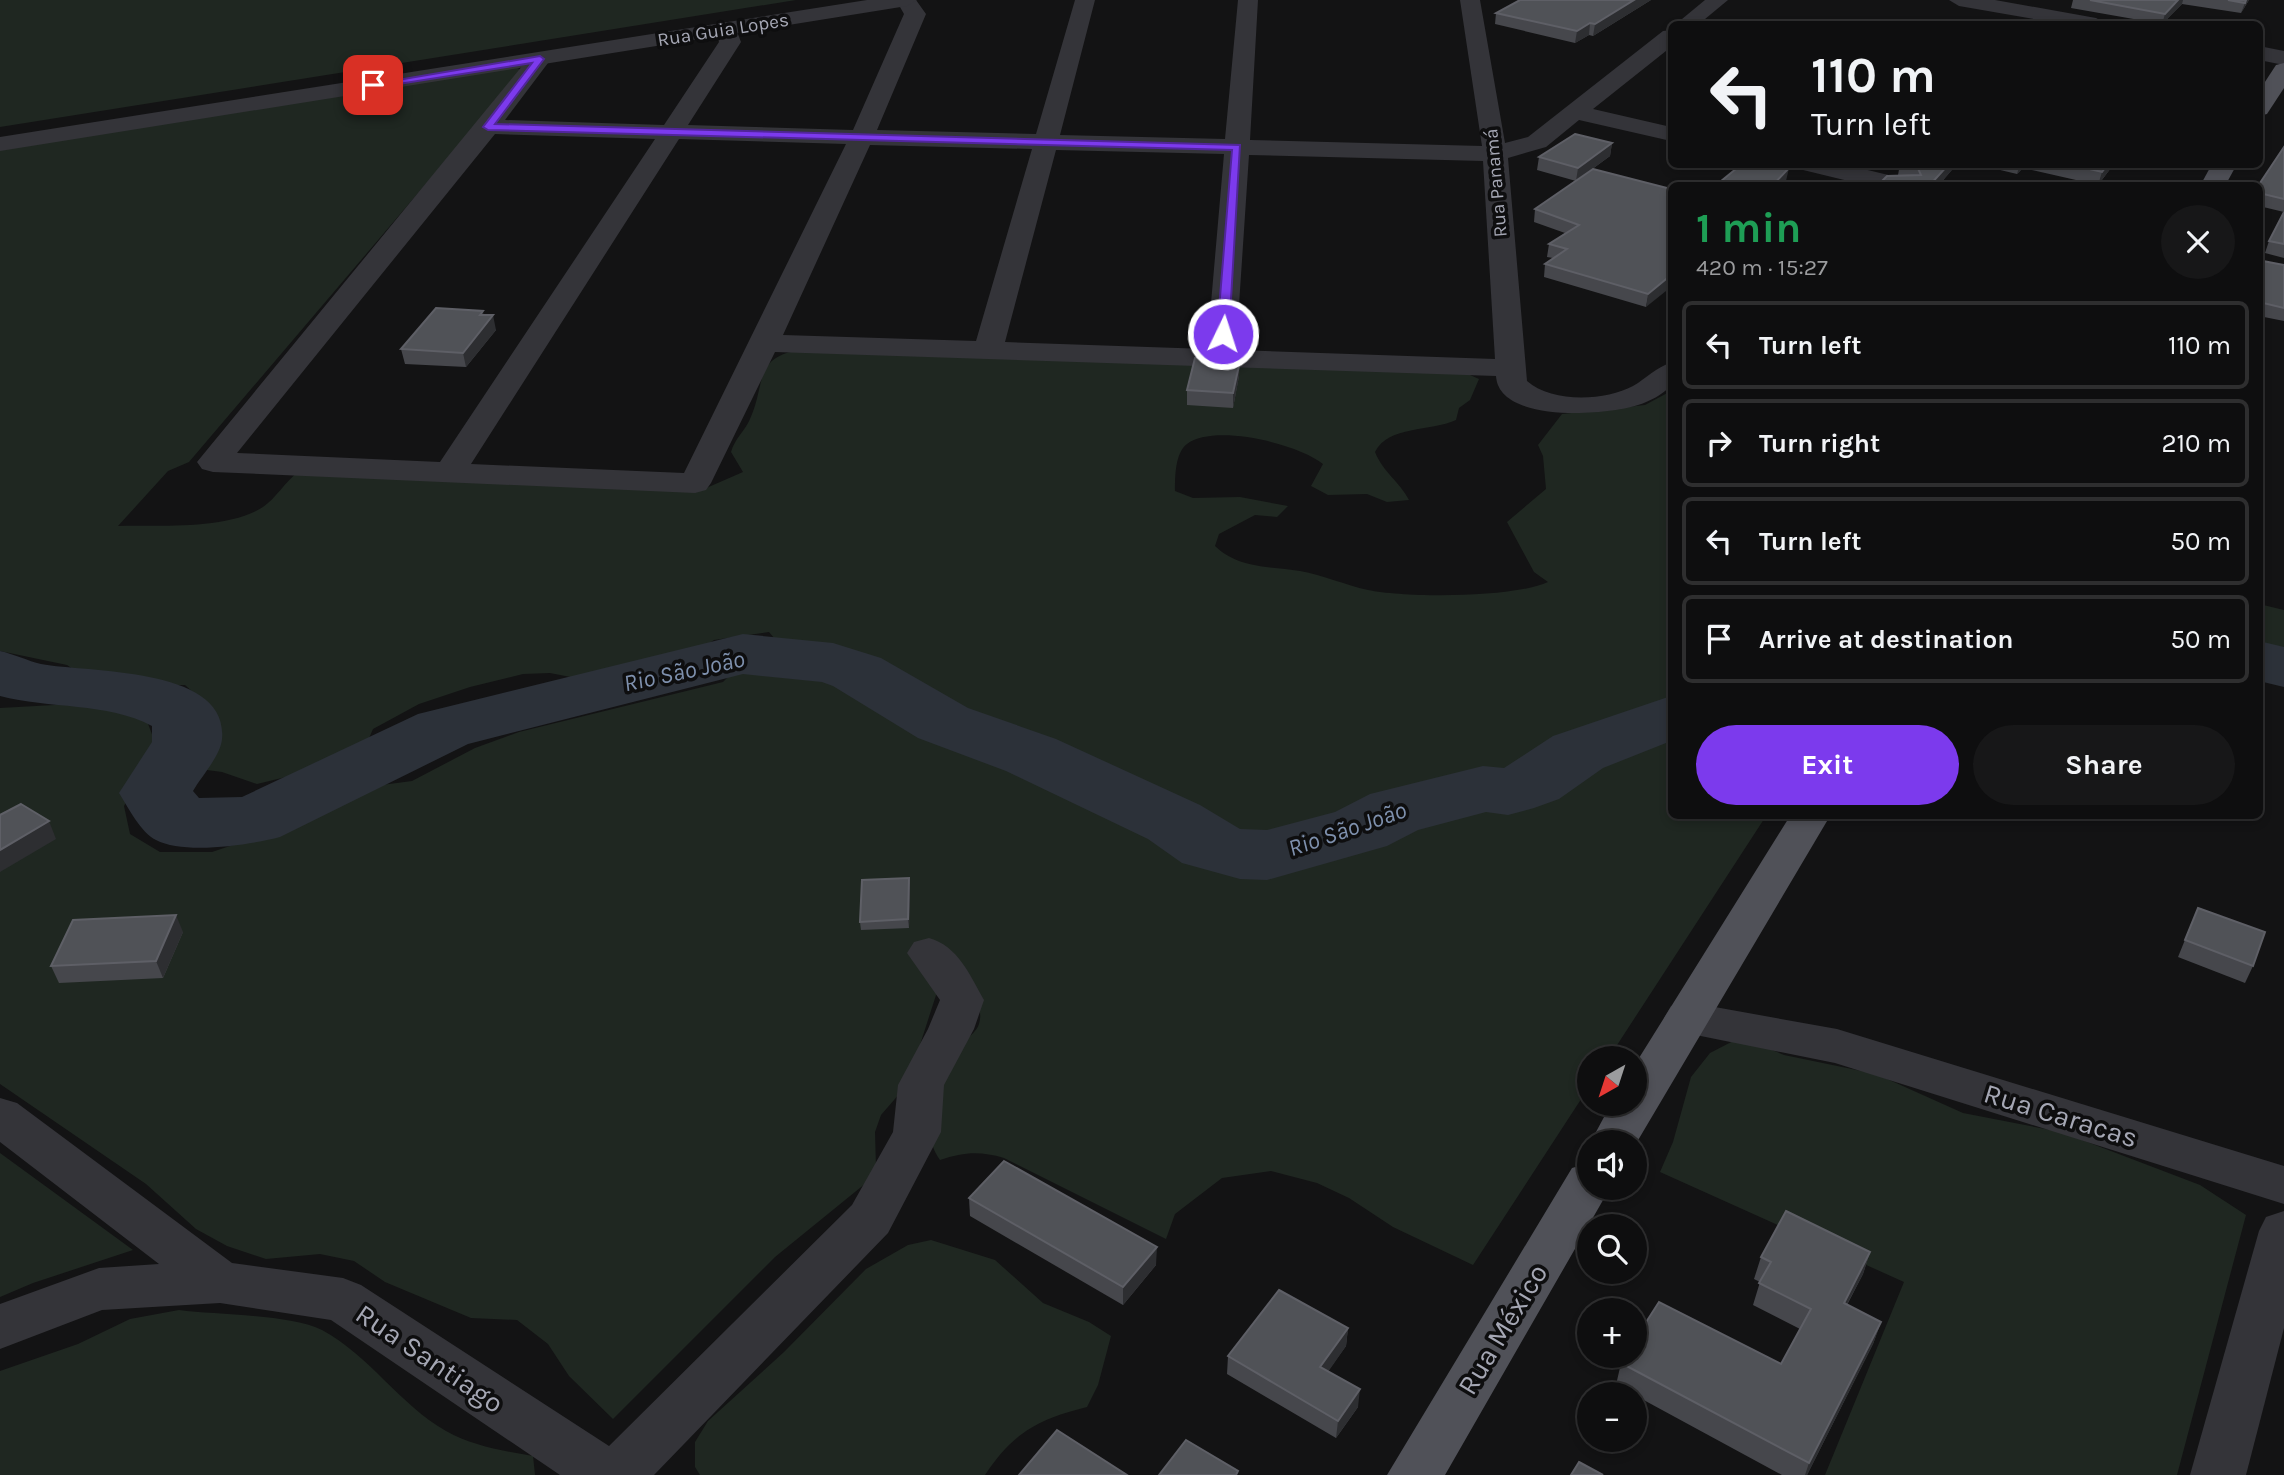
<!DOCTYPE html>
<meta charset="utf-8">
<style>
:root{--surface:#0e0e0f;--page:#171718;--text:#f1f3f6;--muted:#9b9c9e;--line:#2e2e2f;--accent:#7c3aed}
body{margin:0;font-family:Karla,sans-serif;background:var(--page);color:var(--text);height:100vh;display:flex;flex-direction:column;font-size:26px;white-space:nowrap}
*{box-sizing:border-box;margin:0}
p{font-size:23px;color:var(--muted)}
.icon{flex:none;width:38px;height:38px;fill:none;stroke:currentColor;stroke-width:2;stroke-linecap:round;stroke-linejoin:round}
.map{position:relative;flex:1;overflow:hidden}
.panel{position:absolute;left:1668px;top:182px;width:595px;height:637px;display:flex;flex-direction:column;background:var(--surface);border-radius:10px;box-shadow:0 4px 10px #0003,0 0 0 2px var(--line)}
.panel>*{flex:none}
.hud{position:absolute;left:1668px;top:21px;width:595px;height:147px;border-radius:10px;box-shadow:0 4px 10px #0003,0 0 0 2px var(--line);background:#0e0e0f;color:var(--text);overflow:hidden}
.needle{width:46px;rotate:219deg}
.fabs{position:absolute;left:1577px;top:1046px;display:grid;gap:14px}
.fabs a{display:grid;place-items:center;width:70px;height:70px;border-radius:50%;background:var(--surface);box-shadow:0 4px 10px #0003,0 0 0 2px var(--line);font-size:35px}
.pin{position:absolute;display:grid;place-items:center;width:60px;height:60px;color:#fff;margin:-30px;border-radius:14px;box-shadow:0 4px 10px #0006}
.me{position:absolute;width:77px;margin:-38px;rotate:4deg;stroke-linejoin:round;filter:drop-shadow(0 0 5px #0008)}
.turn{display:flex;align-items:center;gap:24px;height:147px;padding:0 28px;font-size:32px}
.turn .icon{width:91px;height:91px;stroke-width:2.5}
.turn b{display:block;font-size:49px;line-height:60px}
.round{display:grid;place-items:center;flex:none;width:74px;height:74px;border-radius:37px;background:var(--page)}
.overview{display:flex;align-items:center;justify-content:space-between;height:119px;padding:0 28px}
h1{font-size:42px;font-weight:700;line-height:52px;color:#1e9e55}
.primary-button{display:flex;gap:14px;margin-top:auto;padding:14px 28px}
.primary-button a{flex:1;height:80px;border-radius:42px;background:var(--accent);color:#fff;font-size:28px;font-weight:700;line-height:80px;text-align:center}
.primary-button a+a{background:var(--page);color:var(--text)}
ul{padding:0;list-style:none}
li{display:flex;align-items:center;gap:21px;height:88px;margin:0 14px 10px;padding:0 14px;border:4px solid var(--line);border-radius:10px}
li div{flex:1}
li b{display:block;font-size:26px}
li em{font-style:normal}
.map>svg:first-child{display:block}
.green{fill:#1f2721}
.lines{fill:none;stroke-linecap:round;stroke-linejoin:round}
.river{fill:#2c3139;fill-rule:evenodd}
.minor{fill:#343439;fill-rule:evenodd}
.tertiary{fill:#343439;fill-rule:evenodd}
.primary{fill:#505158;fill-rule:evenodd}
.wall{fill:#46474c}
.shaded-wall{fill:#2d2e31}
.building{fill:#505257;stroke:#5e5f66;stroke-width:2}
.route{fill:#7c3aed;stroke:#51269a;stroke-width:2}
.labels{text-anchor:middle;stroke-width:7;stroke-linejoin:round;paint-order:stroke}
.far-street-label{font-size:19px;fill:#a5a7b4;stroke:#0e0e0f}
.water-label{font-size:24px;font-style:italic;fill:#7e90ad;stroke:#0e0e0f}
.near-street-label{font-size:28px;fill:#a5a7b4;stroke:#0e0e0f}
</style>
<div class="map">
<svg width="2284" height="1475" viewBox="0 0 2284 1475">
<rect width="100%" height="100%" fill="#131314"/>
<g class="green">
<path d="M0 0H796L0 127Z"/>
<path d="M515 66 522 71 189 462 168 471 118 526C159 525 227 530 263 507 276 498 285 482 298 472L704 489 743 472 731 452C735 438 745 431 750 419 766 384 753 358 799 350L1461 371 1479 379 1470 400 1459 408 1456 420C1430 432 1389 425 1375 452 1383 472 1399 481 1409 500L1387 502 1367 494 1328 495 1311 486 1323 464C1299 444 1214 423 1187 444 1175 453 1175 477 1175 491L1193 498 1240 497 1288 506 1277 517 1255 515 1219 534 1215 546C1239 569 1270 566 1300 571 1323 575 1345 585 1368 590 1406 598 1514 598 1548 582L1534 572 1507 522 1546 489 1543 456 1538 445 1562 414 1645 405 1671 391V698L1591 739 1550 754 1521 777 1473 780 1430 794 1329 816 1382 822 1412 821 1459 805 1545 790 1572 767 1605 749 1671 739V816H1766L1608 1059H1589V1087L1473 1265 1393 1227 1349 1198 1317 1183 1271 1171 1222 1178 1175 1214 1166 1239 1004 1158C980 1151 964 1152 940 1160 914 1123 941 1074 966 1041 970 1035 977 1031 979 1024 982 1013 979 1007 975 997L938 989 907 1085 881 1115 875 1132 876 1167 866 1183 775 1257 613 1419 569 1376 548 1344 517 1320 471 1318 385 1282 354 1261 320 1254 266 1259 227 1246 196 1229 146 1184 0 1084V708L72 704 115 708 147 721 156 745 124 806 130 834 160 852H212L266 834 359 788 412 781 475 748 519 732 723 682 739 666 780 645 769 632 714 640 696 652 622 677 596 682 550 673 523 674 470 687 419 704 373 729 360 759 257 784 222 772 192 768 207 705 185 685 135 686 92 682 67 665 0 651V149Z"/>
<path d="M2259 604 2284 610V658L2259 649Z"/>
<path d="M1741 1037 1784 1055 1876 1074 1963 1113 2061 1132 2200 1185 2246 1215 2177 1475H1825L1904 1282 1660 1172 1673 1142 1691 1077 1710 1053Z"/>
<path d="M0 1153 133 1250 33 1283 0 1297Z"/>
<path d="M931 1240 995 1260 1043 1303 1089 1322 1111 1336 1098 1385 1087 1407C1038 1419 1013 1433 985 1475H700L695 1467V1442L708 1421 784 1352 866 1269 908 1245Z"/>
<path d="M179 1310C216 1315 290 1314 322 1330 369 1355 400 1405 446 1431 473 1446 503 1451 533 1456L535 1475H0V1371L78 1344 130 1319Z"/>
</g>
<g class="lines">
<g class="river">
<path d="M743 634 833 643 881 658 968 708 1056 739 1200 805 1240 829 1267 830 1335 812 1370 794 1483 766 1504 768 1553 736 1671 696V741L1603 768 1559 799 1534 808 1508 815 1486 812 1418 830 1387 846 1267 880 1240 879 1182 863 1148 839 1006 771 918 738 833 686 822 682 743 674 468 744 280 837C250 845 184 855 156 840 141 833 128 807 119 793L152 742V726C107 702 49 709 0 696V651C14 654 28 661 41 664 89 673 229 666 222 739 221 755 201 777 193 791L199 798 242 797 418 714Z"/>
<path d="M2259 641 2284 647V687L2259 681Z"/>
</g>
<g class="minor">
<path d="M896 0H916L926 14 877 130 1036 134 1075 0H1095L1060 135 1225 139 1238 0H1258L1250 140 1482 146 1460 0H1480L1505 143 1528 137 1663 31 1671 30V47L1593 109 1671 127V141L1579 120 1546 147 1508 158 1527 381C1552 403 1605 401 1633 386 1647 378 1656 367 1671 363V386C1661 395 1651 401 1638 405 1608 415 1499 424 1496 376L775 352 711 483 706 490 695 493 213 472 202 469 197 462 532 54H548L551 59 505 120 664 125 719 42 715 29 726 23 734 24 741 42 688 125 853 130 904 14ZM495 134 655 139 440 462 237 453ZM679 139 846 144 684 473 471 464ZM870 145 1032 149 976 341 783 335ZM1056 150 1224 154 1207 349 1005 342ZM1249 155 1483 161 1495 359 1236 350Z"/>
<path d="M1705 0H1728L1699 24H1676Z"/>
<path d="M1949 0H1995L2096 18 2107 24H2062L1959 6Z"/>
<path d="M2259 46 2284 51V65L2259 60Z"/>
<path d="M1796 164H1843L1913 181 1916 186H1869L1799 169Z"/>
<path d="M929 938C958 946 970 975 984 1000L974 1029 944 1085 941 1132 888 1233 654 1475H560L331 1320 220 1303 102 1310 0 1349V1304L99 1268 159 1264 0 1142V1098L17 1103 232 1263 343 1278 361 1285 609 1446 852 1205 893 1132 898 1085 928 1029 940 1000 907 953 914 942Z"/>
<path d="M1687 1002 1837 1029 2284 1166V1204L1835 1063 1671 1030 1664 1018 1671 1006Z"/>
<path d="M2284 1211V1328L2246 1475H2190L2259 1231 2266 1217Z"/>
</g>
<path class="tertiary" d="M867 0H917L907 6 0 151V137Z"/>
<g class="primary">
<path d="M2284 63V88L2267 114 2259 116V91L2276 65Z"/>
<path d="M2212 164H2237L2225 186H2200Z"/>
<path d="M1790 816H1830L1634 1147V1143L1589 1145 1611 1104H1634V1066Z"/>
<path d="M1589 1163V1188H1610L1445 1475H1387L1572 1168Z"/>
</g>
</g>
<g class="wall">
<path d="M1651 0 1593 36 1589 35 1575 43 1495 24 1496 13Z"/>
<path d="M2073 0H2249L2241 13 2182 4 2162 24 2071 8Z"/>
<path d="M1612 143 1610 156 1580 178 1671 189 1646 307 1544 277 1545 264 1553 258 1547 257 1549 244 1565 233 1534 222 1535 209 1576 181 1537 170 1539 157Z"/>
<path d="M2284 147V212L2259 206V186Z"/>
<path d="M1900 164H1957L1938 186H1877L1902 176 1898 175Z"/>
<path d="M1975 164H2114L2098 185 2023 168 2017 174Z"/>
<path d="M2284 212V258L2265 253 2269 241Z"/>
<path d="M2259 261 2284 265V321L2259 316Z"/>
<path d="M483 315 496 330 466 367 405 364 401 349Z"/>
<path d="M1239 376 1233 408 1187 405V390Z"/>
<path d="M910 886 909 928 861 930 860 922Z"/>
<path d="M2198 908 2253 966 2245 983 2178 957Z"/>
<path d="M183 932 163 978 59 983 51 966Z"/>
<path d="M969 1198 1156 1265 1123 1305 970 1216Z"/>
<path d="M1870 1252 1863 1274 1847 1305 1881 1322 1873 1344 1807 1475H1782L1616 1385 1621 1363 1781 1364 1800 1329 1753 1305 1760 1282 1754 1279 1761 1257Z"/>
<path d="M1348 1328 1346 1346 1328 1371 1358 1407 1336 1438 1227 1374 1228 1356Z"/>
</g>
<g class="shaded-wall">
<path d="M1634 0H1651L1593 36 1595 24Z"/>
<path d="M2178 0H2183L2182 4 2162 24 2165 14Z"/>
<path d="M2246 0H2249L2241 13 2245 3Z"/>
<path d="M1590 23 1589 35 1575 43 1577 31Z"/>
<path d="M1612 143 1610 156 1576 181 1578 168Z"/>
<path d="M1949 164H1957L1938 186H1929Z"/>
<path d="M2020 164H2023V168L2017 174Z"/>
<path d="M2108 164H2114L2098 185 2102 172Z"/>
<path d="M1789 168 1786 181 1782 186H1772Z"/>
<path d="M1671 275V287L1646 307 1648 294Z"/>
<path d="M483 311 485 325 493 315 496 330 466 367 463 353 480 315Z"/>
<path d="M1240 361 1239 376 1233 408V393Z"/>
<path d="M49 821 56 839 0 872V850Z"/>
<path d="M909 878 910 886 909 928 908 919Z"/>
<path d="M176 915 183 932 163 978 156 961Z"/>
<path d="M1157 1247 1156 1265 1123 1305V1287Z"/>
<path d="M1870 1252 1863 1274 1836 1325 1844 1303Z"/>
<path d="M1881 1322 1873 1344 1807 1475H1805L1809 1463Z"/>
<path d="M1348 1328 1346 1346 1319 1385 1320 1367Z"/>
<path d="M1360 1389 1358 1407 1336 1438 1338 1421Z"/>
</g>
<g class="building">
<path d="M1520 0H1634L1595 24 1590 23 1577 31 1496 13Z"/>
<path d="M2090 0H2178L2165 14Z"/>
<path d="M2228 0H2246L2245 3Z"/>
<path d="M1575 134 1612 143 1578 168 1539 157Z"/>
<path d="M2284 147V199L2259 193 2258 186Z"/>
<path d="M1742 164H1773L1789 168 1772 186H1715Z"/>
<path d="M1912 164H1949L1929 186H1877L1887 176 1921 175 1917 166Z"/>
<path d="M2068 164H2108L2102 172Z"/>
<path d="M1593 169 1671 189V275L1648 294 1545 264 1567 249 1549 244 1579 225 1535 209Z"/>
<path d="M2284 212V244L2269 241Z"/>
<path d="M2261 258 2263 261 2284 265V308L2259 302V261Z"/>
<path d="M436 308 483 311 480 315H493L463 353 401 349Z"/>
<path d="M1195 358 1240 361 1233 393 1187 390Z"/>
<path d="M21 804 49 821 0 850V815Z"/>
<path d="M909 878 908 919 860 922 862 880Z"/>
<path d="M2198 908 2265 932 2253 966 2185 940Z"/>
<path d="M176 915 156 961 51 966 73 920Z"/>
<path d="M1004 1161 1157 1247 1123 1287 969 1198Z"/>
<path d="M1786 1211 1870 1252 1844 1303 1881 1322 1809 1463 1621 1363 1625 1356H1634V1341L1659 1302 1781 1364 1811 1309 1759 1283 1771 1262 1761 1257Z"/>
<path d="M1279 1290 1348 1328 1320 1367 1360 1389 1338 1421 1228 1356Z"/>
<path d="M1057 1430 1127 1475H1019Z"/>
<path d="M1186 1440 1238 1471 1236 1475H1159Z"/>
<path d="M1579 1462 1603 1475H1571Z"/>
</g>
<path class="route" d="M540 56 544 59 495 124 1240 145 1229 334 1223 337 1217 334 1232 150 488 130 483 127 532 63 373 88 368 85Z"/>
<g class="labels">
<g class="far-street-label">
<text transform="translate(723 29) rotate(-9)" y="7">Rua Guia Lopes</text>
<text transform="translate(1495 183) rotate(-95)" y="7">Rua Panamá</text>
</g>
<g class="water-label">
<text transform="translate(684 671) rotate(-12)" y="8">Rio São João</text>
<text transform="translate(1347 829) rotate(-19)" y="8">Rio São João</text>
</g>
<g class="near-street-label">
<text transform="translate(2061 1115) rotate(17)" y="10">Rua Caracas</text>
<text transform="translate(1502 1329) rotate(-59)" y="10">Rua México</text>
<text transform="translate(430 1358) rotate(34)" y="10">Rua Santiago</text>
</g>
</g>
</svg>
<div class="fabs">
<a><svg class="needle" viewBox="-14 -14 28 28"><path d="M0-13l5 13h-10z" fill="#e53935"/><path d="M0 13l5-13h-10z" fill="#9b9c9e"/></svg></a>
<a><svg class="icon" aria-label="sound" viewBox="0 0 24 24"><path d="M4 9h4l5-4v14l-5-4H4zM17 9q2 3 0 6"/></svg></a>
<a><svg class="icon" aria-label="search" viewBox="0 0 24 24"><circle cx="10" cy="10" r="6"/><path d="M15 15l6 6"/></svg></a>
<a>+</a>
<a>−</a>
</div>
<div class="pin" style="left:373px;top:85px;background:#d93025"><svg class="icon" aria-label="arrive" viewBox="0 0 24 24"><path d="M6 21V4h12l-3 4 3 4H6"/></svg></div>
<svg class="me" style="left:1223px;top:334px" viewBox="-20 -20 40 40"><circle r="17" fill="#7c3aed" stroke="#fff" stroke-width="3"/><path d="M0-11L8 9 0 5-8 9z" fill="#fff"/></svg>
<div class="hud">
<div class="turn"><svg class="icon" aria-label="left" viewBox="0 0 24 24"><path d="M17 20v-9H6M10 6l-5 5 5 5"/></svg><div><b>110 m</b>Turn left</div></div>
</div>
<section class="panel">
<div class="overview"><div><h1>1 min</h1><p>420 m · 15:27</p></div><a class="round"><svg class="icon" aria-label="close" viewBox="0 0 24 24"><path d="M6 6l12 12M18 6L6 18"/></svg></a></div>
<ul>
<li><svg class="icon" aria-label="left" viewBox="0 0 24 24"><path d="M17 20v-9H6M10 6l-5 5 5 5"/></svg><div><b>Turn left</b></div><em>110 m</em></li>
<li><svg class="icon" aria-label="right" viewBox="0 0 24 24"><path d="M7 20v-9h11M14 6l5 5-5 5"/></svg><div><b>Turn right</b></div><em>210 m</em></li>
<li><svg class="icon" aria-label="left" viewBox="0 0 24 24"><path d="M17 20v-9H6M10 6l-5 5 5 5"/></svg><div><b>Turn left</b></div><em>50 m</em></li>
<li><svg class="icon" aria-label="arrive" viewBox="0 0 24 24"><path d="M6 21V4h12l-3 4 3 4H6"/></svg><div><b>Arrive at destination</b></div><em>50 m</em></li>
</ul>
<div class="primary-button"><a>Exit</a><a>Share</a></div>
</section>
</div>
